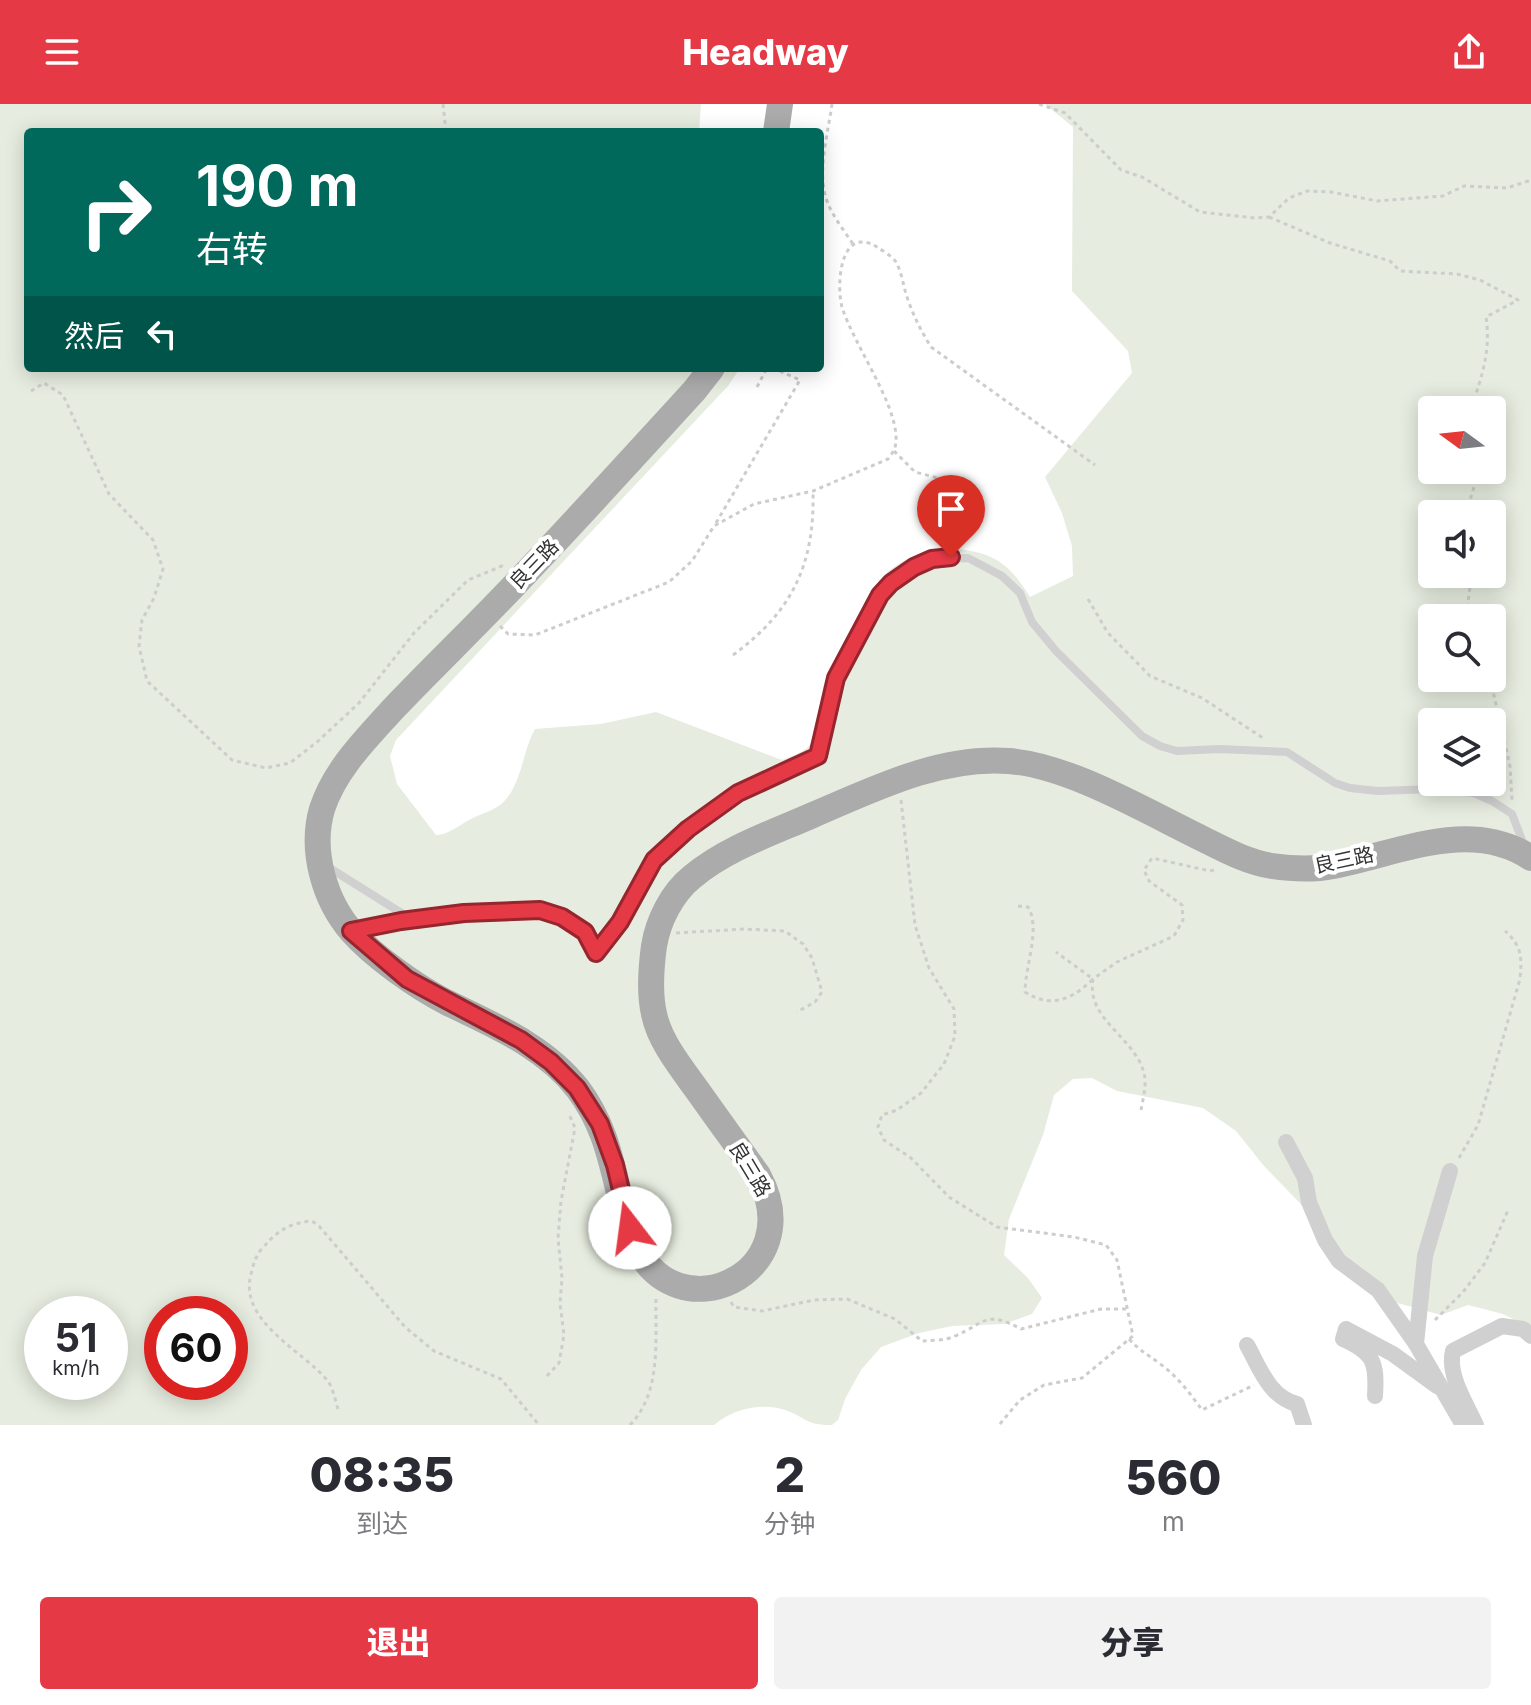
<!DOCTYPE html>
<html lang="zh">
<meta charset="utf-8">
<style>
:root{--surface:#fff;--page:#f2f2f3;--text:#2b2b33;--muted:#7c7c81;--accent:#e63946}
body{margin:0;font-family:Inter,"Noto Sans SC",sans-serif;background:var(--page);color:var(--text);height:100vh;display:flex;flex-direction:column;font-size:30px;white-space:nowrap}
*{box-sizing:border-box;margin:0}
p{font-size:26px;color:var(--muted)}
.icon{flex:none;width:44px;height:44px;fill:none;stroke:currentColor;stroke-width:2;stroke-linecap:round;stroke-linejoin:round}
.map{position:relative;height:1321px;overflow:hidden}
.sheet{display:flex;flex-direction:column;background:var(--surface);flex:1}
.sheet>*{flex:none}
.hud{position:absolute;left:24px;top:24px;width:800px;height:244px;border-radius:8px;box-shadow:0 4px 20px #0003;background:#00695c;color:#fff;overflow:hidden}
.needle{width:52px;rotate:285deg}
.buttons{position:absolute;left:1418px;top:292px;display:grid;gap:16px}
.buttons a{display:grid;place-items:center;width:88px;height:88px;border-radius:8px;background:var(--surface);box-shadow:0 4px 20px #0003;font-size:40px}
.speed{position:absolute;left:24px;top:1192px;display:flex;gap:16px;font-size:40px;font-weight:700;text-align:center}
.speed>*{display:grid;place-content:center;width:104px;height:104px;border-radius:50%;background:var(--surface);box-shadow:0 4px 20px #0003;line-height:1}
.speed small{font-size:20px;font-weight:400}
.speed .limit{border:12px solid #d22;background:#fff;color:#111}
.pin{position:absolute;display:grid;place-items:center;width:68px;height:68px;color:#fff;margin:-82px -34px;border-radius:50% 50% 50% 0;rotate:-45deg;box-shadow:0 0 8px #0007}
.pin .icon{rotate:45deg}
.me{position:absolute;width:88px;margin:-44px;rotate:345deg;stroke-linejoin:round;filter:drop-shadow(0 0 6px #0008)}
.turn{display:flex;align-items:center;gap:28px;height:168px;padding:0 40px;font-size:36px}
.turn .icon{width:104px;height:104px;stroke-width:2.5}
.turn b{display:block;font-size:56px;line-height:68px}
.then{display:flex;align-items:center;height:76px;padding:0 40px;background:#0003;gap:16px;font-size:30px}
.eta{display:flex;justify-content:space-evenly;align-items:center;height:136px;text-align:center}
.eta b{font-size:48px;font-weight:800;line-height:56px}
.cta{display:flex;gap:16px;margin-top:auto;padding:16px 40px}
.cta a{flex:1;height:92px;border-radius:8px;background:var(--accent);color:#fff;font-size:32px;font-weight:800;line-height:92px;text-align:center}
.cta a+a{background:var(--page);color:var(--text)}
header{display:flex;justify-content:space-between;align-items:center;height:104px;padding:0 40px;background:var(--accent);color:#fff;font-size:36px;font-weight:800}
.map>svg:first-child{display:block}
.green{fill:#e6ecdf;fill-rule:evenodd}
.lines{fill:none;stroke-linecap:round;stroke-linejoin:round}
.path{stroke:#cdcdcd;stroke-width:3;stroke-dasharray:4 4;stroke-linecap:butt}
.lane{stroke:#d0d0d0;stroke-width:8}
.street{stroke:#d0d0d0;stroke-width:16}
.primary{stroke:#ababab;stroke-width:26}
.route-casing{stroke:#96252e;stroke-width:20}
.route{stroke:#e63946;stroke-width:14}
.labels{text-anchor:middle;stroke-width:8;stroke-linejoin:round;paint-order:stroke}
.street-label{font-size:20px;fill:#333;stroke:#fff}
</style>
<header><svg class="icon" aria-label="menu" viewBox="0 0 24 24"><path d="M4 6h16M4 12h16M4 18h16"/></svg>Headway<svg class="icon" aria-label="share" viewBox="0 0 24 24"><path d="M12 15V3M7 8l5-5 5 5M5 13v7h14v-7"/></svg></header>
<div class="map">
<svg width="1531" height="1321" viewBox="0 0 1531 1321">
<rect width="100%" height="100%" fill="#fff"/>
<path class="green" d="M0 0H701L699 28H28V264H740L728 282 396 636 390 652 397 680 436 731C448 731 458 722 469 716 478 711 489 708 497 703 521 689 522 647 535 625L601 620 656 608 782 656C793 651 807 648 812 637 822 619 819 596 825 577 830 563 838 552 845 539 866 500 874 463 922 450 934 447 945 443 958 445 996 449 1011 462 1030 493L1073 472 1072 442 1062 409 1045 373 1132 269 1128 247 1072 187 1073 23 1045 0H1531V1224L1503 1210 1468 1201 1441 1211 1383 1195 1352 1169 1323 1123 1264 1062 1236 1027 1203 1004 1117 987 1092 974 1073 975 1054 991 1043 1031 1009 1115 1004 1151 1028 1174 1042 1194 1032 1210 1004 1220 952 1222 919 1229 881 1243 861 1266 845 1295 838 1316 832 1321C804 1321 808 1314 785 1306 761 1298 733 1305 714 1321H0ZM1432 306H1492V366H1432ZM1432 410H1492V470H1432ZM1432 514H1492V574H1432ZM1432 618H1492V678H1432ZM42 1210H110V1278H42ZM162 1210H230V1278H162Z"/>
<g class="lines">
<g class="path">
<path d="M443 0 446 28"/>
<path d="M832 0C828 31 815 72 829 102 835 115 845 128 853 140"/>
<path d="M1039 0 1065 9 1121 66 1142 73 1200 108 1255 114 1269 113 1289 94 1307 87 1331 88 1377 97 1443 92 1464 82 1507 84 1531 76"/>
<path d="M1269 113 1330 139 1390 157 1400 167 1457 170 1480 176 1518 196 1486 213C1491 246 1482 273 1471 304L1474 306"/>
<path d="M757 283 767 264"/>
<path d="M31 287 44 279 63 291 109 390 153 436 163 465 154 494 142 516 139 542 147 577 232 656 266 664 290 659 317 638 359 599 414 529 468 476 502 462 505 464"/>
<path d="M894 347 915 368 938 374"/>
<path d="M1466 410 1479 366"/>
<path d="M716 419 800 276 773 264"/>
<path d="M1452 470 1451 482 1470 483 1466 514"/>
<path d="M1088 495 1108 529 1150 572 1202 594 1263 634"/>
<path d="M500 522 508 530 535 531 669 478 692 457 714 422 754 400 813 387 888 355C893 349 897 342 896 333 895 297 854 241 842 203 836 181 840 120 877 143 883 147 892 152 896 158 902 169 903 181 907 193 913 211 921 227 931 243L1095 361"/>
<path d="M733 551C792 508 815 460 813 387"/>
<path d="M1490 574 1510 662 1512 696"/>
<path d="M901 696 915 821 929 864 954 905 955 932 944 960 921 989 897 1006 882 1011 878 1023 884 1036 911 1054 949 1093 997 1123 1074 1133 1106 1141 1117 1156 1133 1232 1082 1274 1044 1281 1020 1296 999 1321"/>
<path d="M1018 802 1028 803C1041 824 1025 863 1025 888 1051 905 1073 895 1093 875L1056 848"/>
<path d="M676 829 744 825 785 827 803 840 812 854 822 888 815 898 797 908"/>
<path d="M1141 1006C1143 995 1147 980 1144 969 1134 932 1086 916 1093 875L1117 858 1174 832 1183 816 1182 801 1149 777 1144 766 1152 754 1210 767 1217 765"/>
<path d="M1459 1054 1478 1021 1520 875C1522 853 1522 842 1505 827"/>
<path d="M731 1198 734 1203 762 1207 814 1196 847 1195 895 1215 922 1237C932 1236 945 1237 955 1232 987 1218 985 1206 1021 1225L1101 1205H1127"/>
<path d="M1435 1216 1463 1188 1485 1159 1509 1104"/>
<path d="M1129 1235C1140 1247 1147 1250 1159 1259 1176 1271 1190 1289 1202 1306L1254 1281"/>
<path d="M547 1272 559 1259 564 1231 560 1200 562 1174 558 1134 561 1097 575 1024 569 1010"/>
<path d="M338 1305C335 1296 333 1283 327 1276 303 1247 238 1217 251 1170 253 1162 255 1154 260 1147 275 1129 287 1119 312 1117L319 1122 405 1223 434 1247 501 1275 539 1321"/>
<path d="M630 1321C662 1288 655 1236 656 1192"/>
</g>
<g class="lane">
<path d="M328 763 411 815"/>
<path d="M356 826 464 809 540 806 562 813 585 828 596 849 620 818 654 756 688 725 738 689 818 652 836 574 880 491 891 479 932 455 968 454 1002 472 1020 489 1032 518 1056 547 1142 632 1160 642 1177 647 1219 645 1287 648 1335 679 1350 684 1378 687 1432 685 1474 689 1492 697 1512 710 1525 744"/>
</g>
<g class="street">
<path d="M1286 1038 1305 1074 1309 1098 1325 1136 1339 1157 1378 1186 1416 1240"/>
<path d="M1450 1067 1425 1152 1416 1240 1463 1321"/>
<path d="M1247 1241C1260 1264 1269 1293 1297 1300L1304 1321"/>
<path d="M1375 1292C1377 1258 1374 1249 1343 1235L1346 1225 1393 1250 1437 1282"/>
<path d="M1476 1321C1466 1299 1447 1271 1453 1247L1502 1222 1523 1225 1531 1232"/>
</g>
<g class="primary">
<path d="M776 28 780 0"/>
<path d="M712 264 694 287C638 348 582 410 525 470 482 516 437 559 394 604 367 634 335 665 322 705 310 746 324 796 352 828 374 853 417 883 446 898 493 921 545 942 578 985 616 1036 612 1085 635 1139 675 1232 812 1170 758 1071 739 1044 719 1017 700 990 683 966 660 939 654 910 649 888 651 864 654 842 658 817 672 789 692 773 727 744 772 729 813 711 874 685 940 652 1008 657 1069 661 1147 708 1203 735 1225 746 1247 758 1272 762 1292 765 1313 766 1333 762 1397 750 1470 713 1531 754"/>
</g>
</g>
<g class="lines">
<defs>
<path id="route" d="M630 1124 615 1061 600 1020 577 984 551 958 521 936 407 875 351 827 401 817 464 809 540 806 562 813 585 828 596 849 620 818 654 756 688 725 738 689 818 652 836 574 880 491 891 479 914 463 932 455 951 453"/>
</defs>
<use href="#route" class="route-casing"/>
<use href="#route" class="route"/>
</g>
<g class="labels">
<g class="street-label">
<text transform="translate(534 460) rotate(-46)" y="7">良三路</text>
<text transform="translate(1344 756) rotate(-12)" y="7">良三路</text>
<text transform="translate(750 1065) rotate(59)" y="7">良三路</text>
</g>
</g>
</svg>
<div class="buttons">
<a><svg class="needle" viewBox="-14 -14 28 28"><path d="M0-13l5 13h-10z" fill="#e53935"/><path d="M0 13l5-13h-10z" fill="#7c7c81"/></svg></a>
<a><svg class="icon" aria-label="sound" viewBox="0 0 24 24"><path d="M4 9h4l5-4v14l-5-4H4zM17 9q2 3 0 6"/></svg></a>
<a><svg class="icon" aria-label="search" viewBox="0 0 24 24"><circle cx="10" cy="10" r="6"/><path d="M15 15l6 6"/></svg></a>
<a><svg class="icon" aria-label="layers" viewBox="0 0 24 24"><path d="M12 4l9 5-9 5-9-5zM3 14l9 5 9-5"/></svg></a>
</div>
<div class="speed"><div>51<small>km/h</small></div><div class="limit">60</div></div>
<div class="pin" style="left:951px;top:453px;background:#d93025"><svg class="icon" aria-label="arrive" viewBox="0 0 24 24"><path d="M6 21V4h12l-3 4 3 4H6"/></svg></div>
<svg class="me" style="left:630px;top:1124px" viewBox="-20 -20 40 40"><circle r="19" fill="#fff"/><path d="M0-13L10 11 0 6-10 11z" fill="#e63946"/></svg>
<div class="hud">
<div class="turn"><svg class="icon" aria-label="right" viewBox="0 0 24 24"><path d="M7 20v-9h11M14 6l5 5-5 5"/></svg><div><b>190 m</b>右转</div></div>
<div class="then">然后<svg class="icon" aria-label="left" viewBox="0 0 24 24"><path d="M17 20v-9H6M10 6l-5 5 5 5"/></svg></div>
</div>
</div>
<section class="sheet">
<div class="eta">
<div><b>08:35</b><p>到达</p></div>
<div><b>2</b><p>分钟</p></div>
<div><b>560</b><p>m</p></div>
</div>
<div class="cta"><a>退出</a><a>分享</a></div>
</section>
